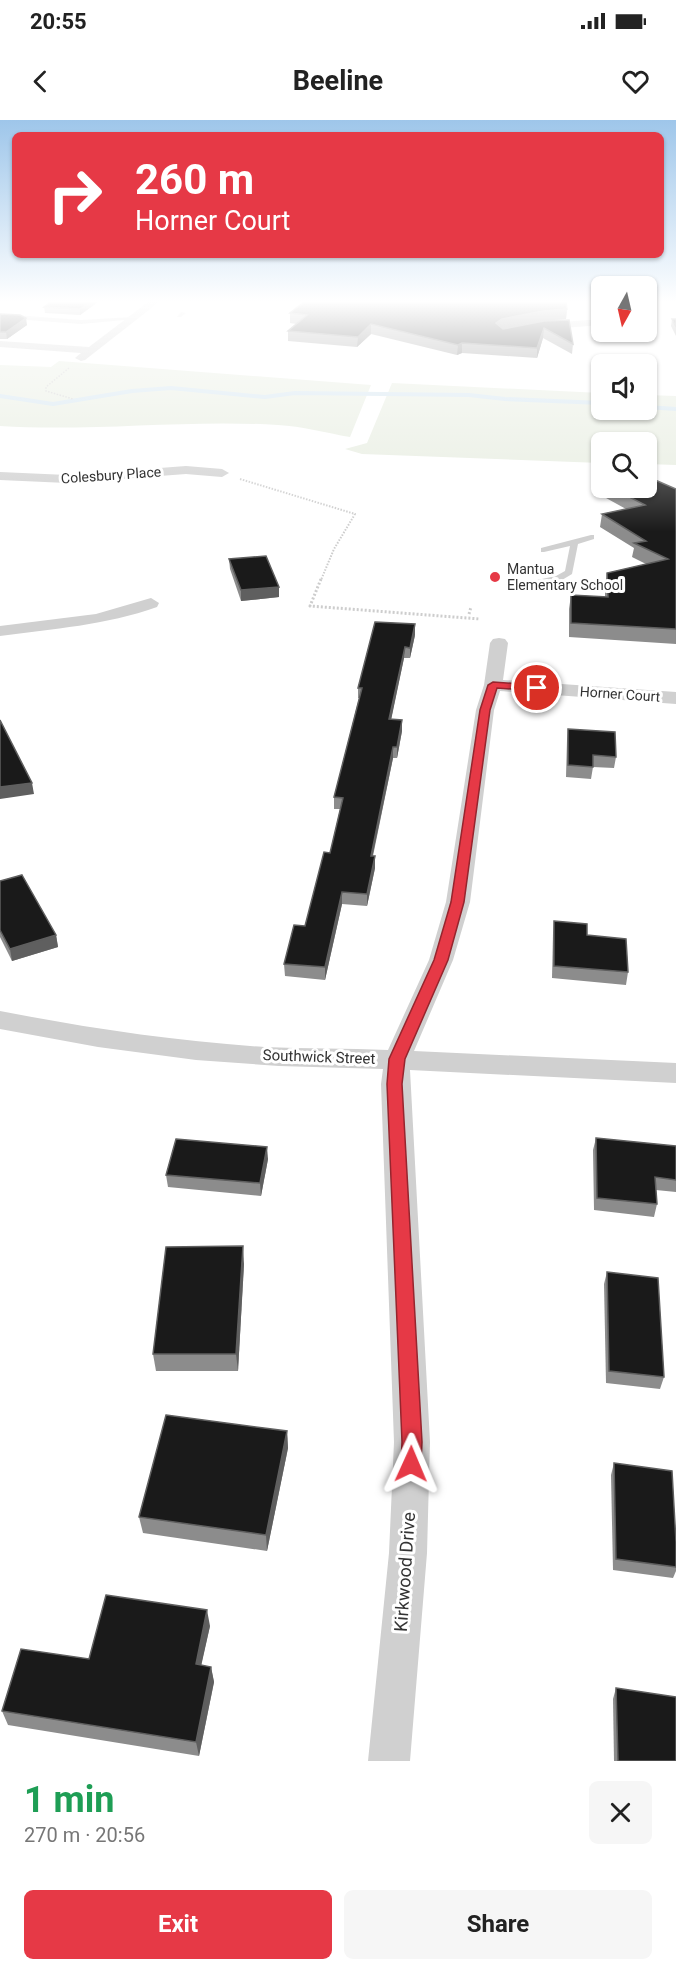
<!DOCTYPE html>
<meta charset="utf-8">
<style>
:root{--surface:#fff;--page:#f6f6f6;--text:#222;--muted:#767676;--accent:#e63946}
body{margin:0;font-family:Roboto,sans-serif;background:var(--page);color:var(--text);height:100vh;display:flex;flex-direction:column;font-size:22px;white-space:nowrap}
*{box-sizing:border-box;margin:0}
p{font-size:20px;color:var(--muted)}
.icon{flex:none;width:33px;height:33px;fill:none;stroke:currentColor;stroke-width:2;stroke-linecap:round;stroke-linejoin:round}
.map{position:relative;height:1641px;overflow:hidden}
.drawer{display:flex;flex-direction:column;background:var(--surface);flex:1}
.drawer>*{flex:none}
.guide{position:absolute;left:12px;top:12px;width:652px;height:126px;border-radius:9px;box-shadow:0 2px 4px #0004;background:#e63946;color:#fff;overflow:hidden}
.needle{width:39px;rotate:188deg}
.buttons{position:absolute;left:591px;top:156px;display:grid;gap:12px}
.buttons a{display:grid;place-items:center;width:66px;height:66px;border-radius:9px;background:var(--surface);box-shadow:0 2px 4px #0004;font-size:30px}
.pin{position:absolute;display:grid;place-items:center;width:51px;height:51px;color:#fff;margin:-26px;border:3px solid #fff;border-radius:50%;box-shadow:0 2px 6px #0007}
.me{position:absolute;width:66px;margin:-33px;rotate:1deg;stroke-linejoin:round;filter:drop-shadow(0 0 4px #0008)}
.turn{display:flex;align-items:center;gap:21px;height:126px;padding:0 24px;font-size:27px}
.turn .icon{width:78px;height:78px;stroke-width:2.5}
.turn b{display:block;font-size:42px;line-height:51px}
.round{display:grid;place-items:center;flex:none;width:63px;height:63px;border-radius:9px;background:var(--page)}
.head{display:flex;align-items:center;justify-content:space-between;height:102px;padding:0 24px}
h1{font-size:36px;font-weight:700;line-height:45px;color:#1e9e55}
.action{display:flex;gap:12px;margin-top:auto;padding:12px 24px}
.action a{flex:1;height:69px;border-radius:9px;background:var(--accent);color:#fff;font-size:24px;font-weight:700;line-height:69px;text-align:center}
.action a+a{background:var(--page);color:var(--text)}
.status{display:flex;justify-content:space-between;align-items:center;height:42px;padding:0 30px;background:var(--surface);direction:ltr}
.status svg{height:16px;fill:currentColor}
header{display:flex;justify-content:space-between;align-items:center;height:78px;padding:0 24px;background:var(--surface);font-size:27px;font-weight:700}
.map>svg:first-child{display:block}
.green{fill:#e6ecdf}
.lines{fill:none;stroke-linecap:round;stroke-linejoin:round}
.stream{stroke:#cfe2ee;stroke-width:4}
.path-far2{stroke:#cdcdcd;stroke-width:1.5;stroke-dasharray:1.5 1.5;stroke-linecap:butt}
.path-far1{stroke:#cdcdcd;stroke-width:2;stroke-dasharray:1.5 1.5;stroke-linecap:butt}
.path{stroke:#cdcdcd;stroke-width:3;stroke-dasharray:2 2;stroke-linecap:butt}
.lane{fill:#d0d0d0;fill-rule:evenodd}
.street{fill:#d0d0d0;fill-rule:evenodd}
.wall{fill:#8c8c8c}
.shaded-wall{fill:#5f5f5f}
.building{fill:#1a1a1a;stroke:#5f5f5f;stroke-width:1.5}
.route{fill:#e63946;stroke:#96252e;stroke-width:1.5}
.poi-dot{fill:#e63946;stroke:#fff;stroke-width:2}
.labels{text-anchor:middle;stroke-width:6;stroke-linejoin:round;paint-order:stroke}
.far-street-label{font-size:14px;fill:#333;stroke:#fff}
.far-poi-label{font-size:14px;fill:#333;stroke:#fff;text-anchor:start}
.street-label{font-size:15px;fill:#333;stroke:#fff}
.near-street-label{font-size:18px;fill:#333;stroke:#fff}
</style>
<div class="status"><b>20:55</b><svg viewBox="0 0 49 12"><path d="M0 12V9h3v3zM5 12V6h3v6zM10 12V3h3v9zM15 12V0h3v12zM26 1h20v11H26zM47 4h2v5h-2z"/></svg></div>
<header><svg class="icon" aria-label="back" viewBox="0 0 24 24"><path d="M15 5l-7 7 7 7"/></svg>Beeline<svg class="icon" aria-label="heart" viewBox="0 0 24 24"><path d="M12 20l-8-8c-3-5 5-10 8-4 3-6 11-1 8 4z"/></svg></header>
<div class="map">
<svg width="676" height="1641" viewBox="0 0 676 1641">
<rect width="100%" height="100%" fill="#fff"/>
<g class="green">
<path d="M59 241 371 265 350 317C326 313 302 306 278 305 185 299 92 312 0 306V245L51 247Z"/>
<path d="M392 263 601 273 602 290H646L647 275 676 276V345L647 344 646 322H602L601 343 362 334 345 329 367 323Z"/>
</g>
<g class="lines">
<g class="stream">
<path d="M0 276 53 284 132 271 171 268 265 277 295 273 469 275 505 279 602 283"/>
<path d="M646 287 676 289"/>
</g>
<path class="path-far2" d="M69 248 46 267V271L73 279"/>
<path class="path-far1" d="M240 359 355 394 334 429 321 460"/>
<g class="path">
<path d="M321 459 310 486 480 499"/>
<path d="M469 494 471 487"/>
</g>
<g class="lane">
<path d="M181 192 186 193 181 197H177Z"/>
<path d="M0 194 81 200 132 197 135 199 81 204 0 198Z"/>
<path d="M591 415H594V419L578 424 572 454 562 460 518 468V464L556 456 565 451 570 426 544 432H541V428Z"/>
</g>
<g class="street">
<path d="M148 182H159L85 240 81 241 75 238 81 233 0 227V221L89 227Z"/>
<path d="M595 182H602V187Z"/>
<path d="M602 199V205L536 210 531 207 536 204Z"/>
<path d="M613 212H623L627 219 626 221H618Z"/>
<path d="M186 346 222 349 229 353 222 357 186 354 67 363 0 360V352L67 355Z"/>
<path d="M151 478 159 483 157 487C106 505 53 509 0 516V506L96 494Z"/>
<path d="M499 518 505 519 508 523 503 560 676 572V584L500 571 494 590 470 782 453 840 414 931 676 943V963L410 950 430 1322 427 1433 410 1641H368L389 1433 394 1322 381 964 383 949 279 946 196 940 98 927 0 909V891C87 908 175 921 264 927 305 929 347 928 388 930L429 840 446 782 476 590 484 565 490 523 493 519Z"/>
</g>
</g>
<g class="wall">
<path d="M98 182 80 195 45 193 44 187Z"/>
<path d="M567 189 566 199 543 201 502 209 544 201 573 224 572 234 543 218 537 238 462 233 457 235 371 214 357 227 288 221V211L296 204 290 203V193Z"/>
<path d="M0 194 27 205 7 219H0Z"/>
<path d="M672 199H676V216L671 206Z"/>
<path d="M599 360H602V368H646L676 369V524L569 517V489L571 475 605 477V467L607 453 646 444 632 437 634 428 600 407 602 394 626 389 597 373Z"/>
<path d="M229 439 279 477 241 481 230 449Z"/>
<path d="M415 515 410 538H404L391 599 402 600V611L397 638H393L373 736H375V748L367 786 342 784 325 860 285 856 284 844 305 806 330 733 340 689H334V677L359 578H358V568Z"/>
<path d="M568 609 616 637 614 648 593 647 591 659 566 657 567 620Z"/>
<path d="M0 761 56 815 58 827 12 841 0 817Z"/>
<path d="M554 801 628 852 626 865 552 858 553 813Z"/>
<path d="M596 1018 676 1026V1072L656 1070 657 1084 654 1097 594 1090 593 1030Z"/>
<path d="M268 1039 261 1076 168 1067 166 1055Z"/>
<path d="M244 1144 238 1251H156L153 1234Z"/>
<path d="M607 1152 664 1257 660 1269 606 1263 604 1164Z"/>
<path d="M287 1311 288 1328 267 1431 143 1413 139 1397Z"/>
<path d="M614 1343 676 1422V1451L673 1458 613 1450 611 1355Z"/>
<path d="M210 1506 201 1545 211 1547 214 1562 199 1636 8 1605 2 1591 89 1539Z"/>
<path d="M616 1568 676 1641H614L613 1579Z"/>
</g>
<g class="shaded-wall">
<path d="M90 182H98L80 195V189Z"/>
<path d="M567 189 566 199 543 201 502 209 496 203 502 199 543 191Z"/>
<path d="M26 198 27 205 7 219 6 212Z"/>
<path d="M371 204V214L357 227 358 217Z"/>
<path d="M544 208 543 218 537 238V228Z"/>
<path d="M462 223V233L457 235 458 225Z"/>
<path d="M279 467V477L241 481V470Z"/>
<path d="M415 504V515L410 538V528Z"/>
<path d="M405 527 404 538 389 610V599Z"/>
<path d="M402 600V611L397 638V627Z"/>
<path d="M393 627V638L370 748 371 736Z"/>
<path d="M32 663 34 674 0 679V667Z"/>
<path d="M375 736V748L367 786V774Z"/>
<path d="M342 772V784L325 860V847Z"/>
<path d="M56 815 58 827 12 841 10 829Z"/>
<path d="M267 1027 268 1039 261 1076 260 1063Z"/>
<path d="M243 1126 244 1144 238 1251 236 1234Z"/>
<path d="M287 1311 288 1328 267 1431 266 1415Z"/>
<path d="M207 1490 210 1506 198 1560 196 1544Z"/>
<path d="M211 1547 214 1562 199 1636 196 1622Z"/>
</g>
<g class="building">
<path d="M51 182H90L80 189 44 187Z"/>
<path d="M304 182H566L567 189 543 191 502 199 496 203 503 209 544 201 569 200 573 224 544 208 537 228 462 223 458 225 371 204 358 217 288 211 307 195 290 193Z"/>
<path d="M0 194 20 195 26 198 6 212H0Z"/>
<path d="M672 199H676V207Z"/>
<path d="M646 356 676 369V509L571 503V475L608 477 607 453 668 439 634 423 646 421 602 394 645 385 612 368H646Z"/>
<path d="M266 436 279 467 241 470 229 439Z"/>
<path d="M375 502 415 504 410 528 405 527 389 599 402 600 397 627H393L371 736H375L367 774 342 772 325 847 284 844 294 805 305 806 324 732 330 733 343 678 334 677 362 568H358Z"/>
<path d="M0 600 32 663 0 667Z"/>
<path d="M568 609 615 612 616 637 593 635V647L568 645Z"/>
<path d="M22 755 56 815 10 829 0 810V761Z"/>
<path d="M554 801 587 804V815L626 819 628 852 554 846Z"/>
<path d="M596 1018 676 1026V1060L655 1057 657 1084 597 1078Z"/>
<path d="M176 1019 267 1027 260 1063 166 1055Z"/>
<path d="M243 1126 236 1234H153L166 1127Z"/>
<path d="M607 1152 658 1158 664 1257 609 1251Z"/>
<path d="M166 1295 287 1311 266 1415 139 1397Z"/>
<path d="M614 1343 672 1351 676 1422V1447L616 1439Z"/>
<path d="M106 1475 207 1490 196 1544 211 1547 196 1622 2 1591 21 1529 89 1539Z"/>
<path d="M616 1568 676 1577V1641H618Z"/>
</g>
<linearGradient id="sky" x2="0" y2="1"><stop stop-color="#9ec6ea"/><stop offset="0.44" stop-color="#fff"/><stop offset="1" stop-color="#fff" stop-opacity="0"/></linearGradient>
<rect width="676" height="412" fill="url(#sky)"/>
<path class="route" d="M493 562 537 565 542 568 537 571 497 568 490 590 464 782 448 840 405 939 402 964 422 1322 421 1344 418 1351 411 1354 404 1351 401 1344 402 1322 387 964 389 939 434 840 451 782 480 590 488 565Z"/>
<circle class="poi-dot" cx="495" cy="457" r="6"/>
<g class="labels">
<g class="far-street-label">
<text transform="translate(111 355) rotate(-4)" y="5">Colesbury Place</text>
<text transform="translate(620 574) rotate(4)" y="5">Horner Court</text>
</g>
<g class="far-poi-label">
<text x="507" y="454">Mantua<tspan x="507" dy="16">Elementary School</tspan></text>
</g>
<g class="street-label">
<text transform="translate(319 937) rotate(2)" y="5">Southwick Street</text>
</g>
<g class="near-street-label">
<text transform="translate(405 1452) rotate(-86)" y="6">Kirkwood Drive</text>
</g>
</g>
</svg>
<div class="buttons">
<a><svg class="needle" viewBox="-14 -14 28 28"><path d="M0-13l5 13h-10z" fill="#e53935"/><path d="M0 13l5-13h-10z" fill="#767676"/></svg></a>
<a><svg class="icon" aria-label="sound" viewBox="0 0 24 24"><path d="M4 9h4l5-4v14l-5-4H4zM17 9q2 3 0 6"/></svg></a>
<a><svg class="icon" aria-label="search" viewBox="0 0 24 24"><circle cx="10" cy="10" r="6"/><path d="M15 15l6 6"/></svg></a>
</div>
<div class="pin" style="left:537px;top:568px;background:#d93025"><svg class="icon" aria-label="arrive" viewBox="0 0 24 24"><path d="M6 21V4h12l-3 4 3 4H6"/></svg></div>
<svg class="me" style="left:411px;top:1344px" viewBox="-20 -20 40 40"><path d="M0-17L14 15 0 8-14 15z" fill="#e63946" stroke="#fff" stroke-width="4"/></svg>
<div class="guide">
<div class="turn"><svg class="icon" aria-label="right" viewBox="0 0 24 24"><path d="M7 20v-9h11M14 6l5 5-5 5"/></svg><div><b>260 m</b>Horner Court</div></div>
</div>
</div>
<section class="drawer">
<div class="head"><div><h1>1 min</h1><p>270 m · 20:56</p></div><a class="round"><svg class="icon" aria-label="close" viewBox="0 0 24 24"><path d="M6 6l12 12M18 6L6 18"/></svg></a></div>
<div class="action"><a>Exit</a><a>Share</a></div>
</section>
